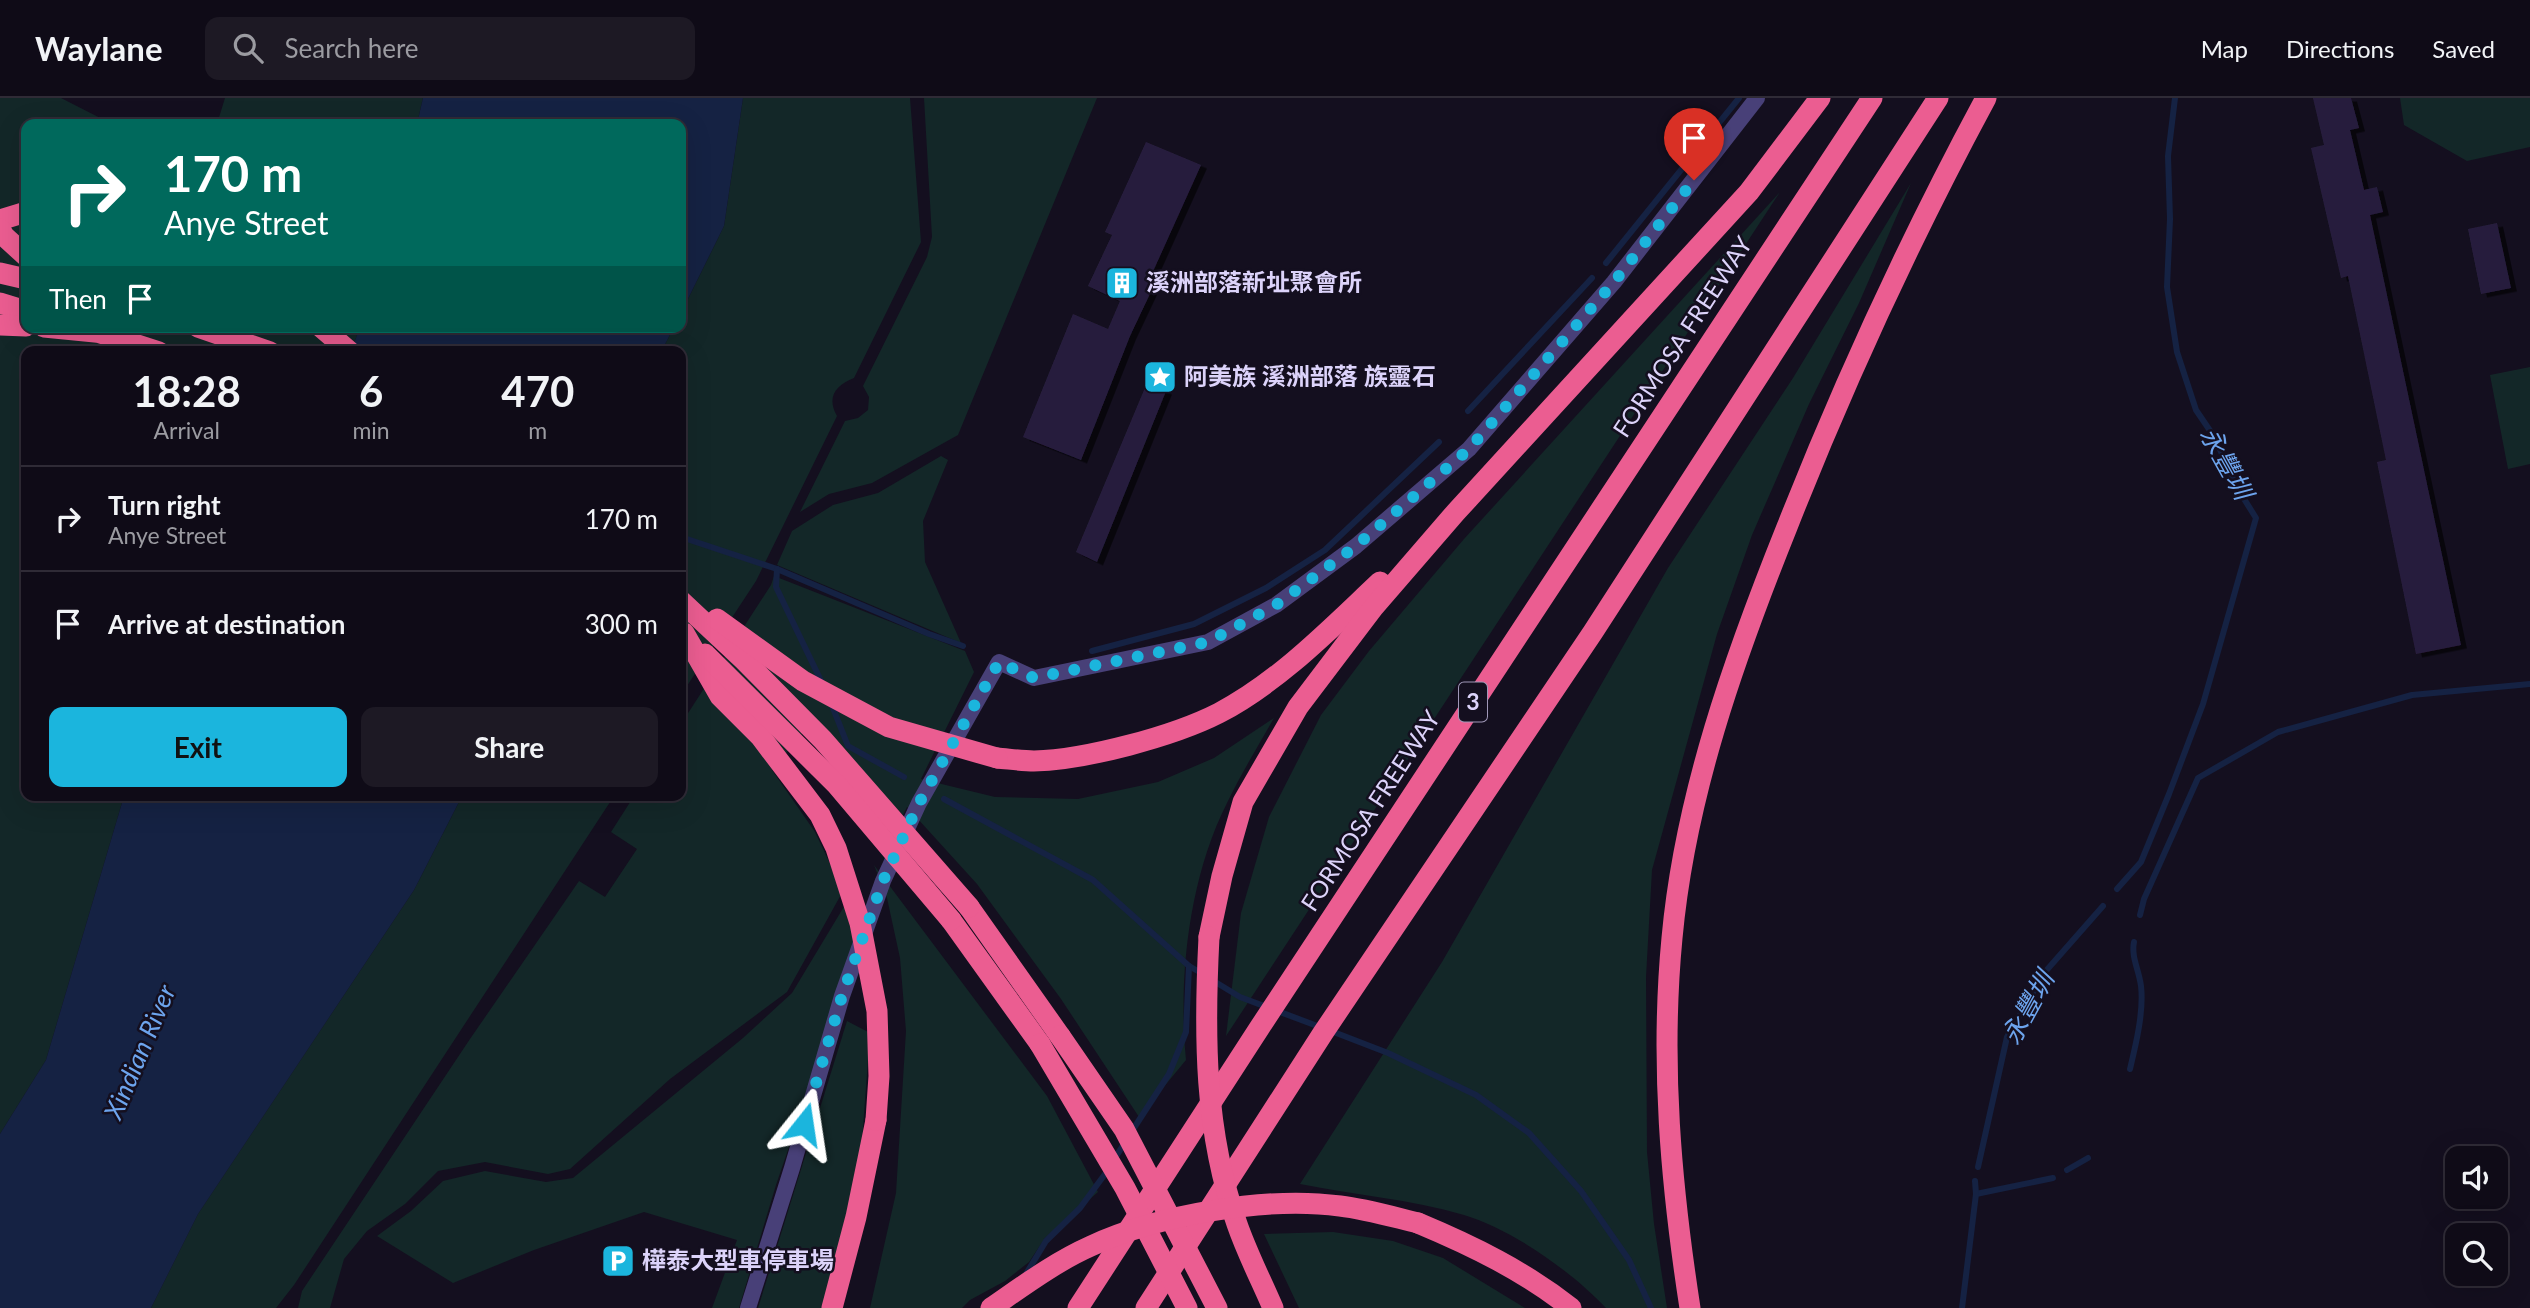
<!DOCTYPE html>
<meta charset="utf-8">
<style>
:root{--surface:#0f0b17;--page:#1d1924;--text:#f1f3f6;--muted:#9b9ba1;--line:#2f2b36;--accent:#1bb5dd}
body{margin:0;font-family:Lato,"Noto Sans TC",sans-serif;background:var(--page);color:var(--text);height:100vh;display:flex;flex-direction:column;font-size:26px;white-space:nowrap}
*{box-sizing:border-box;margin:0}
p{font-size:23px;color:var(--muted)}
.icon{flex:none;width:38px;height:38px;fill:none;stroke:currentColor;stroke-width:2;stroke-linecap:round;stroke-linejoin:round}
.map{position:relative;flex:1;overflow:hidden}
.details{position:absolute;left:21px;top:248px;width:665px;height:455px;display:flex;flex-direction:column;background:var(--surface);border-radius:14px;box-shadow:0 7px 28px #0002,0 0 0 2px var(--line)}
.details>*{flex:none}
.top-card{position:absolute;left:21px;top:21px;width:665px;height:214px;border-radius:14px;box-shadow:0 7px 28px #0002,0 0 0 2px var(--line);background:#00695c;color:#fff;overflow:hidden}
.fabs{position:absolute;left:2445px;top:1048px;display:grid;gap:14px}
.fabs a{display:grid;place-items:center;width:63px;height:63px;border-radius:14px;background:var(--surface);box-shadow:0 7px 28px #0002,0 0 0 2px var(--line);font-size:35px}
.pin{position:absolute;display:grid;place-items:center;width:60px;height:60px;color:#fff;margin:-72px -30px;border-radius:50% 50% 50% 0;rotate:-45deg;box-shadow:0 0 7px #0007}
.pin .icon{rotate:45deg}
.me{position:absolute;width:77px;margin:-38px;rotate:15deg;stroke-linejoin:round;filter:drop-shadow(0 0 5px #0008)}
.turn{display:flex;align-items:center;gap:24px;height:147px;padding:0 28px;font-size:32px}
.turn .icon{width:91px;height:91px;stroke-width:2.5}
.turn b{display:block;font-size:49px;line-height:60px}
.then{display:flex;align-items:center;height:66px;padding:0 28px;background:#0003;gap:14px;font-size:26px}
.eta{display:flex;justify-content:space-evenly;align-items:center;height:119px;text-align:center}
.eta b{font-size:42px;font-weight:700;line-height:49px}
.cta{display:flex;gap:14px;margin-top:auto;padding:14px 28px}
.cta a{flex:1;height:80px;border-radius:14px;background:var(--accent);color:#111;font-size:28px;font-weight:700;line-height:80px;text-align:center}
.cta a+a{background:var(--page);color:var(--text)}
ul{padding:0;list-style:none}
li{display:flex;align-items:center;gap:21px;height:105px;padding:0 28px;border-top:2px solid var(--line)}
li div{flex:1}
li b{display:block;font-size:26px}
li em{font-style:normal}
header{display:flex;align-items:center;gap:42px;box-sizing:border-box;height:98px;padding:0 35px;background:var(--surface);border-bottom:2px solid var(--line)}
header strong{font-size:33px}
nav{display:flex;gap:38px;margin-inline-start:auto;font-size:24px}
.search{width:490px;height:63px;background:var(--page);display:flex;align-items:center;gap:18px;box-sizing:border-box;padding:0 24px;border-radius:14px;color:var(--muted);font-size:26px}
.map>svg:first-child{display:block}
.green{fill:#132728}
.water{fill:#152243}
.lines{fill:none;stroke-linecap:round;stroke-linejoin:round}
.stream{stroke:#152243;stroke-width:6}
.building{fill:#281e3e;filter:url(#shadow)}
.minor{stroke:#484078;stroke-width:16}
.motorway{stroke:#eb5d91;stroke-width:21}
.motorway-bridge{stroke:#eb5d91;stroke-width:21}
.route{stroke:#1bb5dd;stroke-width:12;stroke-dasharray:0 21.6}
.labels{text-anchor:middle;stroke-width:5;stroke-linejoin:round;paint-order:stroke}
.shield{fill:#140f1f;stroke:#a098b8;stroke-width:2}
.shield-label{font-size:23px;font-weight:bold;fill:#dcd3fa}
.poi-label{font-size:24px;font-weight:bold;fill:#dcd3fa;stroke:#140f1f;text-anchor:start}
.street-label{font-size:24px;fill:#dcd3fa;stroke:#140f1f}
.water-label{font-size:26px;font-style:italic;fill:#6da4ed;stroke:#140f1f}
</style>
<header>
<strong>Waylane</strong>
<div class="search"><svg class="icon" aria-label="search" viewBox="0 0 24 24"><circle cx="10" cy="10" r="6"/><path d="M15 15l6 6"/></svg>Search here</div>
<nav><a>Map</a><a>Directions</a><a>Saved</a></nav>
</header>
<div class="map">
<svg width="2530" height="1210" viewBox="0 0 2530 1210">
<defs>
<filter id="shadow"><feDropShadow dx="6" dy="3.5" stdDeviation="0" flood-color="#0009"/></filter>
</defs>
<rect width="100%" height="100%" fill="#140f1f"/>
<g class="green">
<path d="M0 0H61L112 26H26V229H360L351 254H26V698H124L46 962 0 1036Z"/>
<path d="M225 0H423L417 26H217Z"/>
<path d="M743 0H910L921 144 854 280C836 287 826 299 837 318L756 483 681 597V254H661L674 229H681V215L724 128Z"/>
<path d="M924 0H1097L958 337 872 385 829 396 800 414 845 323 858 320 868 312 869 299 863 288 927 159 932 139Z"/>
<path d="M2400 0H2530V49L2467 63 2404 27Z"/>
<path d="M1911 85 1859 205 1809 306 1752 437 1717 536 1652 772 1646 879 1647 1054 1654 1126 1667 1210H1606C1571 1173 1513 1132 1464 1117 1410 1101 1354 1097 1300 1086L1442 864 1668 470 1793 280Z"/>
<path d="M1780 94 1226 938 1241 815 1269 719 1321 617 1369 553 1464 441Z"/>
<path d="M2530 269V366L2508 371 2490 277Z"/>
<path d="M941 358 948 362 923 423 925 464 961 545 777 467 792 433 833 407 878 395Z"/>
<path d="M774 478 965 553 974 574 921 681 995 699 1078 701 1158 684 1214 660 1274 620C1258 648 1241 676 1227 705 1189 780 1178 879 1186 962L1139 1019 1061 901 977 786 907 709 903 717 813 623 772 672 815 734 843 793 787 894 670 981 570 1071 548 1076 485 1064 438 1073 405 1106 367 1133 344 1161 330 1210H298L302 1193 470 941 579 783 605 799 637 751 611 734 634 698H681V626L771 487Z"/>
<path d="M462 698H614L294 1187 276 1210H151L198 1116 414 792Z"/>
<path d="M874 767 1047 998 1098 1094 1045 1140 1029 1164 1005 1183 970 1202 962 1210H870L896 1095 906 933 900 860 887 800Z"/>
<path d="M848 802 860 841 776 1087 739 1210H712L737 1142 644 1114 534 1152 453 1185 377 1138 411 1113 443 1083 485 1073 546 1084 573 1080 743 940 792 895Z"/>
<path d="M847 923 870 935 859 1084 822 1210H758Z"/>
<path d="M1333 1134 1393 1143 1443 1160 1525 1210H1299L1264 1136Z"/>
</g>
<g class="water">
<path d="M423 0H743L724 128 681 215V26H417Z"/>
<path d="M360 229H674L661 254H351Z"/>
<path d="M124 698H462L414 792 198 1116 151 1210H0V1036L46 962Z"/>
</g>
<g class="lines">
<g class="stream">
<path d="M1606 165 1739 0"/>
<path d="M1468 313 1592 180"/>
<path d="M681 439 777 471 929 536 963 548"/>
<path d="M777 471 776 489 824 589"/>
<path d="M1092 553 1194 526 1266 490 1325 452 1439 344"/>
<path d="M831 605 848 648 904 679"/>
<path d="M944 701 1093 782 1189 868 1203 876"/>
<path d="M2117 791 2141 764 2169 696 2203 606 2256 420 2236 388 2215 340 2196 312 2177 254 2167 189 2170 121 2168 58 2175 0"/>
<path d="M2140 817 2144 801 2198 680 2278 634 2412 597 2530 586"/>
<path d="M1212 882 1240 899 1320 929"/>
<path d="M1331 933 1388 955 1476 997 1529 1035 1581 1093 1629 1162 1651 1210"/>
<path d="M2130 971C2136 946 2144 913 2141 888 2139 872 2131 859 2134 844"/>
<path d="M1132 1033 1169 976 1186 934 1189 868"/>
<path d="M1113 1063 1126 1043"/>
<path d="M1978 1069 2007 939 2045 874 2103 808"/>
<path d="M2067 1072 2088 1060"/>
<path d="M1976 1096 2053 1080"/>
<path d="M1026 1176 1046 1143 1080 1110 1108 1072"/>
<path d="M1962 1210 1976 1096 1975 1083"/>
</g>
</g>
<g class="building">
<path d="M2313 0H2351L2359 30 2350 32 2364 92 2377 89 2383 114 2370 117 2461 547 2416 556 2377 364 2386 362 2348 178 2341 180 2311 50 2324 47Z"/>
<path d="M1146 44 1201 67 1150 180 1156 183 1130 238 1081 362 1023 339 1073 216 1108 231 1120 203 1088 188 1112 137 1105 134Z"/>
<path d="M2497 125 2511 190 2481 196 2468 131Z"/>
<path d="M1147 285 1166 293 1097 464 1076 454Z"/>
</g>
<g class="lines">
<path class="minor" d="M748 1210 792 1070 842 898 883 783 919 705 999 564 1034 580 1208 544 1276 507 1356 448 1469 351 1614 184 1757 0"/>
<g class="motorway">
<path d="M0 122 26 114"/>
<path d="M0 131 4 138 26 158"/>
<path d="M0 175 26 181"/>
<path d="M0 205 26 213"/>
<path d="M0 227 26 228"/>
<path d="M44 229 95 234"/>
<path d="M82 229 159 254"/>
<path d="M198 229 270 254"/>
<path d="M321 229 350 254"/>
<path d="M997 660C1009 661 1022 663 1034 663 1085 662 1174 638 1219 615 1280 583 1331 530 1380 484"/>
<path d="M969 809 1060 938"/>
<path d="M951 822 1040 946"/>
<path d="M1209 839 1222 778 1243 704 1298 609 1373 510 1456 414 1749 94 1820 0"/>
<path d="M1418 1125C1473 1148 1524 1173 1571 1210"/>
<path d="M832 1210 856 1119 876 1022"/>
<path d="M1078 1210 1260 929 1872 0"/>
<path d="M1146 1210 1323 935 1593 534 1938 0"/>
<path d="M1690 1210C1671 1087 1660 965 1672 840 1685 698 1734 561 1787 429 1845 282 1911 139 1986 0"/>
</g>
<g class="motorway-bridge">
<path d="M681 503 744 562 823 642 969 809"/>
<path d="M717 521 803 583 889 629 997 660"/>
<path d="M684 535 720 598 760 638 820 717 836 750 860 825 877 913 879 978 876 1022"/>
<path d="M705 556 836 686 951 822"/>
<path d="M1209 839C1204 936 1204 1033 1237 1126 1247 1155 1261 1182 1273 1210"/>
<path d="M1060 938 1124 1031 1217 1210"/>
<path d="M1040 946 1125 1090 1187 1210"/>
<path d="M991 1210C1023 1188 1055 1164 1091 1148 1158 1117 1266 1098 1340 1108 1366 1111 1393 1119 1418 1125"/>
</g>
</g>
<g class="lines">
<path class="route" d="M804 1026 842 898 883 783 919 705 999 564 1034 580 1208 544 1276 507 1356 448 1469 351 1614 184 1694 82"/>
</g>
<defs>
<symbol id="building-square" viewBox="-11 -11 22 22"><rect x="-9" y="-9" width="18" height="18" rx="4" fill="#1bb5dd" stroke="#140f1f"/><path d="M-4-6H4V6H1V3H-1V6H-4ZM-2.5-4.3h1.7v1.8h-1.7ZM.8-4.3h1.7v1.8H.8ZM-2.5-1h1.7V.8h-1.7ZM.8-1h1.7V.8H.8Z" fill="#fff"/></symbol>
<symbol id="sight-square" viewBox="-11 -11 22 22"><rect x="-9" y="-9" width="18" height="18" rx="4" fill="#1bb5dd" stroke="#140f1f"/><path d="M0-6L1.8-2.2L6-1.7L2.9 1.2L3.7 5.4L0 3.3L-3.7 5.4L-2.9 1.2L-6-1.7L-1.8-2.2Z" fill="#fff"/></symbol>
<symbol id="parking-square" viewBox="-11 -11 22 22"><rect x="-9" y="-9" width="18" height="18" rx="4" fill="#1bb5dd" stroke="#140f1f"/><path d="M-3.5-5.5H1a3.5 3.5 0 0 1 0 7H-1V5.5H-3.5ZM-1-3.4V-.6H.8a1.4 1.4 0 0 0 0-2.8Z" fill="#fff"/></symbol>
</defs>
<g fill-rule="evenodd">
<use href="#building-square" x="1103" y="166" width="38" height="38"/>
<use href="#sight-square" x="1141" y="260" width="38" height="38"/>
<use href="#parking-square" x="599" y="1144" width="38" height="38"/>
</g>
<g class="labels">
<rect class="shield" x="1459" y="584.5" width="28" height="39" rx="5"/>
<g class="shield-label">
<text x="1473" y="612">3</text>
</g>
<g class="poi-label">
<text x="1146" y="193">溪洲部落新址聚會所</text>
<text x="1184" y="287">阿美族 溪洲部落 族靈石</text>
<text x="642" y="1171">樺泰大型車停車場</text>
</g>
<g class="street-label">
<text transform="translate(1683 239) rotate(-57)" y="8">FORMOSA FREEWAY</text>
<text transform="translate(1371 713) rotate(-57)" y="8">FORMOSA FREEWAY</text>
</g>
<g class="water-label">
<text transform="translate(2226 365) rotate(61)" y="9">永豐圳</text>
<text transform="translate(2028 910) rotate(-61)" y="9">永豐圳</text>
<text transform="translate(140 954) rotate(-67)" y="9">Xindian River</text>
</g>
</g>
</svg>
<div class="fabs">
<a><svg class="icon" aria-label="sound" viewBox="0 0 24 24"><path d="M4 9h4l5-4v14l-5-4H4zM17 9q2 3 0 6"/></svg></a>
<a><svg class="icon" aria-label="search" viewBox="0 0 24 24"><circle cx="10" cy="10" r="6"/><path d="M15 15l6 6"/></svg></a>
</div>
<div class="pin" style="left:1694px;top:82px;background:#d93025"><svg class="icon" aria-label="arrive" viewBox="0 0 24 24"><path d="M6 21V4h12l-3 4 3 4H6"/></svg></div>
<svg class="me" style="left:804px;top:1026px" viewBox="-20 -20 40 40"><path d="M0-17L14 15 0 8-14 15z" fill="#1bb5dd" stroke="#fff" stroke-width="4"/></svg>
<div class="top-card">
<div class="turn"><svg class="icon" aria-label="right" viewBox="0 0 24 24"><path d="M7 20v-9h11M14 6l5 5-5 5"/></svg><div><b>170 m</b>Anye Street</div></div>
<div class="then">Then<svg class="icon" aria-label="arrive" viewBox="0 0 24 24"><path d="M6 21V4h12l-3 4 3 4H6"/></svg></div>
</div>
<section class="details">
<div class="eta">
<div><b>18:28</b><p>Arrival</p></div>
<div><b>6</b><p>min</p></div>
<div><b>470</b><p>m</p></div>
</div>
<ul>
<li><svg class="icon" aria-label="right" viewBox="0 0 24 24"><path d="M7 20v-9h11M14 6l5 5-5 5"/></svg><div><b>Turn right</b><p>Anye Street</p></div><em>170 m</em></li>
<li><svg class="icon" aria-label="arrive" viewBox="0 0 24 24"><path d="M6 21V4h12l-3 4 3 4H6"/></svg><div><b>Arrive at destination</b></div><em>300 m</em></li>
</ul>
<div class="cta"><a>Exit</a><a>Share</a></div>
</section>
</div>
